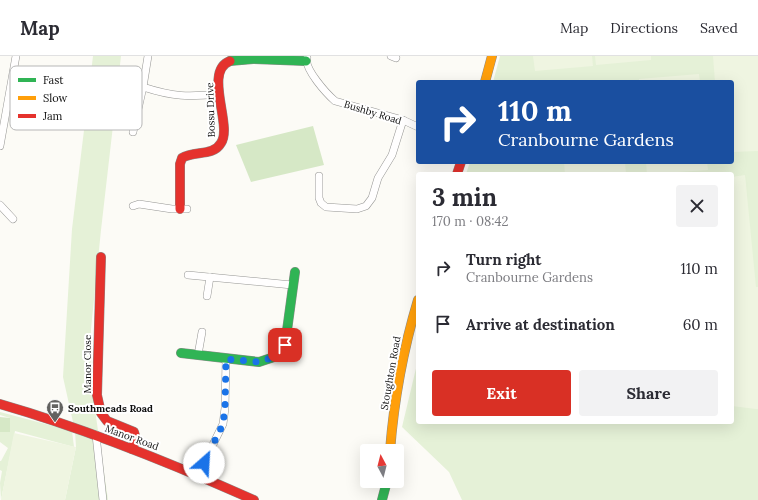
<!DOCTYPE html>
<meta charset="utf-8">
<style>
:root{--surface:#fff;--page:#f2f2f3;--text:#2b2b33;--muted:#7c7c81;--line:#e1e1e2;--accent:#d93025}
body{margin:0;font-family:Lora,serif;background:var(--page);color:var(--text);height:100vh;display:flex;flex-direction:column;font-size:15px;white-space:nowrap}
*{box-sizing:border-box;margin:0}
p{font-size:13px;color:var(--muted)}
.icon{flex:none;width:22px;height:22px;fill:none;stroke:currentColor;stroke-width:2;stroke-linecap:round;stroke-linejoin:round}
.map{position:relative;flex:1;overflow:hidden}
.side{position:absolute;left:416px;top:116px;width:318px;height:252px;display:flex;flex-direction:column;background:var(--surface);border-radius:4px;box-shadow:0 4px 16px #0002}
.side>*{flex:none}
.top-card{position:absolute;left:416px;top:24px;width:318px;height:84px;border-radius:4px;box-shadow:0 4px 16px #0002;background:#1a4fa0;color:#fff;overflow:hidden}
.needle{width:26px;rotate:353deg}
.fabs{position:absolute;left:360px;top:388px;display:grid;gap:8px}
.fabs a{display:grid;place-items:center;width:44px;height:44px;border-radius:4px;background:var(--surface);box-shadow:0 4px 16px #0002;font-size:20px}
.pin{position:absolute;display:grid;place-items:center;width:34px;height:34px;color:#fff;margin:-17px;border-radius:8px;box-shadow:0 2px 6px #0006}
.me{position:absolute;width:44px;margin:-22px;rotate:26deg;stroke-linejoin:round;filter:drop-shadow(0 0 3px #0008)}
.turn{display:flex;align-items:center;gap:14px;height:84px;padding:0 16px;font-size:18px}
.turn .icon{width:52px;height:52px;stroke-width:2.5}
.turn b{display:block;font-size:28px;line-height:34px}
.round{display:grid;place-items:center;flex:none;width:42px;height:42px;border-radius:4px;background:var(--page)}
.head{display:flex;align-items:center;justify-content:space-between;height:68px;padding:0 16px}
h1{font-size:24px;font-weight:700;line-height:30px}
.primary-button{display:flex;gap:8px;margin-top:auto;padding:8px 16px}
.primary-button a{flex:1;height:46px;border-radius:4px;background:var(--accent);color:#fff;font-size:16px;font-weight:700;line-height:46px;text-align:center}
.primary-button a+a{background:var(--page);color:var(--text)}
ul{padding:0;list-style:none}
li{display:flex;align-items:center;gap:12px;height:56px;padding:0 16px}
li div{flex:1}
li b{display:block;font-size:15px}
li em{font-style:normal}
header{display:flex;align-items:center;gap:24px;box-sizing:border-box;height:56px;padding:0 20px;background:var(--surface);border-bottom:1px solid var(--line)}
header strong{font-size:19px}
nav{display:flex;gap:22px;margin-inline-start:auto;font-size:14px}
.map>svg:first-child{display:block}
.green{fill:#e5f1d7}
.forest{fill:#d6e8c6}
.pitch{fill:#eff5e1}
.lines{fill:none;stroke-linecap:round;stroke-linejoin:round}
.street-casing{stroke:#969694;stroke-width:8}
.fast-casing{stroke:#8d8c8a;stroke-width:10}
.slow-casing{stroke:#8d8c8a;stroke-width:10}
.jam-casing{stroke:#8d8c8a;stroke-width:10}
.street{stroke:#fffefe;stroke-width:7}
.fast{stroke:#30b455;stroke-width:9}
.slow{stroke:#ff9f0a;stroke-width:9}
.jam{stroke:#e5322d;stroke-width:9}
.route{stroke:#1a73e8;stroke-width:7;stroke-dasharray:0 12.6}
.labels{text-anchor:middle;stroke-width:4;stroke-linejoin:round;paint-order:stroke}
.street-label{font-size:10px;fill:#101010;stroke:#fff}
.poi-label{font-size:10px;font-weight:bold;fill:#101010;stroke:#fff;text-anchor:start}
.key{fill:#fff;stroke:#b7b7b7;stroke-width:1}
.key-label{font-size:11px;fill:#101010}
</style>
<header>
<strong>Map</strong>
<nav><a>Map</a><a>Directions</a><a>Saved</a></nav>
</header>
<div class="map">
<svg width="758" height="444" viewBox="0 0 758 444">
<rect width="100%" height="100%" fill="#fcfbf6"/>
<g class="green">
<path d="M93 0H121L101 174 91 273V326L108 444H65L76 391 75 375 63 321 72 173Z"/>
<path d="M500 0H758V444H462L449 416 402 371 418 304V366H732V118H466L470 106H732V26H493Z"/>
<path d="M0 356 72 375 74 391 15 375 1 444 0 427 2 415 0 414V405H1L8 392 0 386V376H10V362L0 359Z"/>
</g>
<g class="forest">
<path d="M313 70 324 109 251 126 236 89Z"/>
<path d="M0 361 10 362V376H0Z"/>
</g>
<g class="pitch">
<path d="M533 0H592L593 10 535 15Z"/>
<path d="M595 0H651V4L596 9Z"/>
<path d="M713 0H758V95L732 96V26H715Z"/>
<path d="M699 18 700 26H639V23Z"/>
<path d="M564 106H625L626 118H565Z"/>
<path d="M646 106H707L708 114 647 118Z"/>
<path d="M745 119 756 231H758V353H756L732 350V121Z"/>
<path d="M14 377 76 391 65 444H1Z"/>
</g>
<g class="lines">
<defs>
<g id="street">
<path d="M391 0 396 2"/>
<path d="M307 2C304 13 327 38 335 45L403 64 418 71"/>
<path d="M143 31C174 41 188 41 219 38"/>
<path d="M133 76 143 31 148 0"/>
<path d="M0 90 16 0"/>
<path d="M319 120V142L321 147 326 151 357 153 366 150 372 142 378 122 392 99 403 64"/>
<path d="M0 149 13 163"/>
<path d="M133 150 139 148 172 153H187"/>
<path d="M188 219 292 229"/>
<path d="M207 240 210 221"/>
<path d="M198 299 202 276"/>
<path d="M96 379 103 444"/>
<path d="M198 419 223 368 225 352 226 303"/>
</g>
<g id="fast">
<path d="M230 5 253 3 306 5"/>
<path d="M181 297 259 306 274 301 285 289 295 216"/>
<path d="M382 444 387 425"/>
</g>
<g id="slow">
<path d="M485 26 492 0"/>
<path d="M390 395C394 343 403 294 418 244"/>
</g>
<g id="jam">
<path d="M457 118 461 106"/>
<path d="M180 153V108L182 102C194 94 213 101 221 87 233 70 203 15 230 5"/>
<path d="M101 201 97 339 101 357 107 365 134 376 136 383 132 393"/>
<path d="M0 348C87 373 171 407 254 444"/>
</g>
</defs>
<use href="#street" class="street-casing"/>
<use href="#fast" class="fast-casing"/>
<use href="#slow" class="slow-casing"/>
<use href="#jam" class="jam-casing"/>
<use href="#street" class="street"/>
<use href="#fast" class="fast"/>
<use href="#slow" class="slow"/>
<use href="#jam" class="jam"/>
</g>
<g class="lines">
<path class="route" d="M204 407 223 368 225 352 226 303 259 306 274 301 285 289"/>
</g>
<defs>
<symbol id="bus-pin" viewBox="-11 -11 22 30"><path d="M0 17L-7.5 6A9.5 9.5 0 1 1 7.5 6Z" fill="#636260" stroke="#fff"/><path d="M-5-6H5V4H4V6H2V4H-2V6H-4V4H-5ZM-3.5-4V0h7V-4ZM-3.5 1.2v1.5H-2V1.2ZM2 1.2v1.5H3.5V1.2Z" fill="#fff"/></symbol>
</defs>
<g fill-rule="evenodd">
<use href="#bus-pin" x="45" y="342" width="20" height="27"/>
</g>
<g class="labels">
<g class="street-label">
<text transform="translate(210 54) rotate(-92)" y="4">Bossu Drive</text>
<text transform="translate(373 56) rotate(17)" y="4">Bushby Road</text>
<text transform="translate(87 308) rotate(-90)" y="4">Manor Close</text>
<text transform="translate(390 317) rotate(-80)" y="4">Stoughton Road</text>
<text transform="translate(132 381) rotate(20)" y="4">Manor Road</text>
</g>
<g class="poi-label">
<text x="68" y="356">Southmeads Road</text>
</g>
</g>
<rect x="10" y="10" width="132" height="64" rx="6" class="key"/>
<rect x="18" y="22" width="18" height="4" fill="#30b455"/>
<rect x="18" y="40" width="18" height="4" fill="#ff9f0a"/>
<rect x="18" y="58" width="18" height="4" fill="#e5322d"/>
<g class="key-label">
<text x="43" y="28">Fast</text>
<text x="43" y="46">Slow</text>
<text x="43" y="64">Jam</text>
</g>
</svg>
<div class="fabs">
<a><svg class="needle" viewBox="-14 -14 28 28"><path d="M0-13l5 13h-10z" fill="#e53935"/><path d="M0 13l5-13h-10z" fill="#7c7c81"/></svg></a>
</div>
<div class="pin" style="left:285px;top:289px;background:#d93025"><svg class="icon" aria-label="arrive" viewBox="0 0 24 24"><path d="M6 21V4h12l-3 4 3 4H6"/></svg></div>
<svg class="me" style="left:204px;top:407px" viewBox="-20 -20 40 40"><circle r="19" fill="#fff"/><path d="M0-13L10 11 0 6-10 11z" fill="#1a73e8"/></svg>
<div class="top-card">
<div class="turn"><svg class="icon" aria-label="right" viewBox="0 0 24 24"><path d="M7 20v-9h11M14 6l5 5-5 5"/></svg><div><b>110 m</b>Cranbourne Gardens</div></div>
</div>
<section class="side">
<div class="head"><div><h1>3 min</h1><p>170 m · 08:42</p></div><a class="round"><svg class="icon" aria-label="close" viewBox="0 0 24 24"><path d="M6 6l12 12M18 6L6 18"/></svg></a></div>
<ul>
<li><svg class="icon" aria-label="right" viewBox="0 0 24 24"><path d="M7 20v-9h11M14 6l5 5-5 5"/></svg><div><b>Turn right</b><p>Cranbourne Gardens</p></div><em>110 m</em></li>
<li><svg class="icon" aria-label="arrive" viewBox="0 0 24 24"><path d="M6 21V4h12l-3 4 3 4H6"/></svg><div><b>Arrive at destination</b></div><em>60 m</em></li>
</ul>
<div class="primary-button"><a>Exit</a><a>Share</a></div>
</section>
</div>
